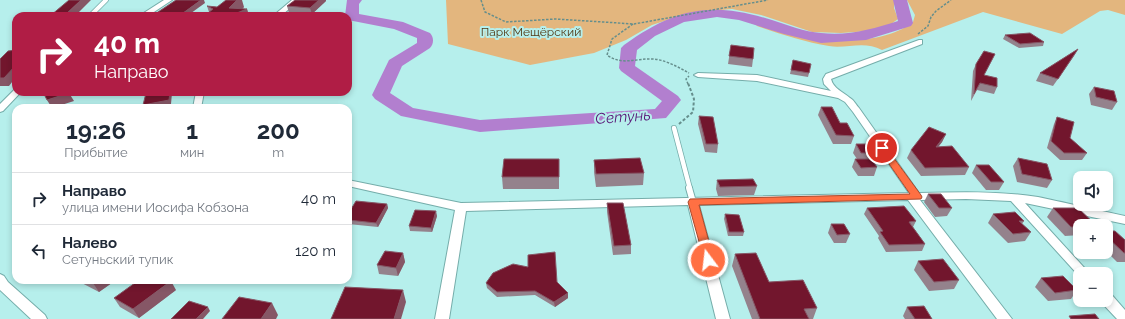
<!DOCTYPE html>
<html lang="ru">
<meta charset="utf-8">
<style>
:root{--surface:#fff;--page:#f2f2f3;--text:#1f2937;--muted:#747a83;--line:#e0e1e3}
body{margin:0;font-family:Raleway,sans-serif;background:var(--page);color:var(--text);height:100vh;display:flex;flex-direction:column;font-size:15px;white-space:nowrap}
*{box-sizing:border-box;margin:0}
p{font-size:13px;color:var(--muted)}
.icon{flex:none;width:22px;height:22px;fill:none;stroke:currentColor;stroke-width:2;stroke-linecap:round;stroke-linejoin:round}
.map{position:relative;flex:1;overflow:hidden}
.sheet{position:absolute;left:12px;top:104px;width:340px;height:180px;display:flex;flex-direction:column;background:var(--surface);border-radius:12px;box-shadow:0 2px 6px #0003}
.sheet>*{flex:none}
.guide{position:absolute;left:12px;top:12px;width:340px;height:84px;border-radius:12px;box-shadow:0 2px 6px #0003;background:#b01d45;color:#fff;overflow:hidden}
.buttons{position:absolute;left:1073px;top:171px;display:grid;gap:8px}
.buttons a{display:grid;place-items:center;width:40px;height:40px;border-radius:8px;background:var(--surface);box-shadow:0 2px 6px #0003;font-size:20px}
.pin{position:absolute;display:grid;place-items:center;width:34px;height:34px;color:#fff;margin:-17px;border:2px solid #fff;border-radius:50%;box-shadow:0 1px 4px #0007}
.me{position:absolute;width:44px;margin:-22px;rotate:345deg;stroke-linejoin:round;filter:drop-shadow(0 0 3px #0008)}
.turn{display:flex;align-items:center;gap:14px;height:84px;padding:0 16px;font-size:18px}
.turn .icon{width:52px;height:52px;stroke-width:2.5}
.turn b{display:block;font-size:28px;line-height:34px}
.eta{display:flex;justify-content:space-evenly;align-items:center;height:68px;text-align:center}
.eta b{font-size:24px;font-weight:700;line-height:28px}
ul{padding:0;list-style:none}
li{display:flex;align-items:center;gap:12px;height:52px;padding:0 16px;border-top:1px solid var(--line)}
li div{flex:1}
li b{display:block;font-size:15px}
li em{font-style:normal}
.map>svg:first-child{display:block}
.green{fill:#e3b67e}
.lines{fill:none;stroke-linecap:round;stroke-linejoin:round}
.river{fill:#b27fcf;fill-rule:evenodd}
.lane-far2-casing{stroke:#75adaa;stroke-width:5.5}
.lane-far1-casing{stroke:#75adaa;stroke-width:6}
.lane-casing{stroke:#75adaa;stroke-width:8}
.street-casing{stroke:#75adaa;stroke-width:2}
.path-far1{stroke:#658e8c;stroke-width:1.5;stroke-dasharray:2.5 1.5;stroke-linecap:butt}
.path{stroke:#658e8c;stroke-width:2;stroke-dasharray:3 2;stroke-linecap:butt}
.lane-far2{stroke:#fff;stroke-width:4}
.lane-far1{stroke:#fff;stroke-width:4.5}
.lane{stroke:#fff;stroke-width:6}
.street{fill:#fff;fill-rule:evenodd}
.wall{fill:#94828c}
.shaded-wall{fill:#865766}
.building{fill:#72162d;stroke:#865766}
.route{fill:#ff7043;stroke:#a6492c}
.labels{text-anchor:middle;stroke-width:4;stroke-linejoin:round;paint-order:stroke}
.far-park-label{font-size:12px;fill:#523814;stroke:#b6efec}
.water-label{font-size:15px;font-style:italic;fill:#571576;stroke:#b6efec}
</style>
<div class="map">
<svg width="1125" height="319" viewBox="0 0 1125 319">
<rect width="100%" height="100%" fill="#b6efec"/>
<g class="green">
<path d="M446 0H894V8L898 19 887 27 869 31 841 33 812 32 761 15 732 9 689 13 652 25 626 40 594 53 530 65 448 44Z"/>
<path d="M907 0H1125V15L1108 10 1100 11 1062 34 983 12 882 50C864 40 847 49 829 46 805 42 780 34 757 26L754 22C775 26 797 36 819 39 849 42 889 41 913 22L915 15Z"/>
</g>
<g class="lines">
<path class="river" d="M347 0H362L359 4V14L403 22 430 33C434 37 434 44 430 48L402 66 390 93 413 108 480 120 655 109 662 101 621 71 619 68 621 48 624 45C676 8 710 1 772 20 788 25 804 32 821 33 849 36 873 29 898 21L893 0H907L913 23 911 26 866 40 821 43 784 34 739 20 717 17 684 22 655 36 637 50 635 66 678 96 681 100 666 118 480 132 401 116 375 99 372 95 389 60 417 43V38L394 29 348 20V16H345Z"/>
<defs>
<path id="lane-far2" d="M90 16 106 0"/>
<path id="lane-far1" d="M674 128 690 189"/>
<path id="lane" d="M689 188 693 202"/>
<g id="street">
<path d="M164 0H172L148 16H139Z"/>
<path d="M292 0H299L281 16H273Z"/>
<path d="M919 40H922V44L831 79C833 88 843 92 850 98 854 100 856 105 859 108L919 193C959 192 999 191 1038 197 1067 203 1096 210 1125 216V224L1025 203 1090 274H1080V277L1011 201 966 199 920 200 1012 319H997L908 200 699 205 730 319H716L688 205 466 211 449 319H435L455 210 348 186V180L461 203 909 193 853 112 845 102 838 98 757 81 698 77 694 75 698 73 757 75 831 91 824 84 823 79 826 74Z"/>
<path d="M14 90H16V92H21L3 111 0 112V104Z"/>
<path d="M196 92H204L201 108H193Z"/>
<path d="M0 274 4 276 8 282 45 315 47 319H31L0 290Z"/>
<path d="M1106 293 1111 294 1125 310V319H1117L1101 302V300H1106Z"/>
</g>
</defs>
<use href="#lane-far2" class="lane-far2-casing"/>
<use href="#lane-far1" class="lane-far1-casing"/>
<use href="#lane" class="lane-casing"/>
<use href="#street" class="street-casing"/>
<g class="path-far1">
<path d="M481 0 485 12 506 22 556 19 634 24 768 0"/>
<path d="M633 24 612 39 607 55C622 66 636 58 653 59 666 60 678 67 689 73"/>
<path d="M918 34 928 26 931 17 936 11 951 0"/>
<path d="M688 84 686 79 689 76"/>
</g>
<path class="path" d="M679 124 693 112 694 99 688 83"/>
<use href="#lane-far2" class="lane-far2"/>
<use href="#lane-far1" class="lane-far1"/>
<use href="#lane" class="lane"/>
<use href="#street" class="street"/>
</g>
<g class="wall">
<path d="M326 1 312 14 289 13 287 6Z"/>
<path d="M207 6 217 7H244L242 9H247L249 16H210L208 13 209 12Z"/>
<path d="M1005 35 1044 42 1043 46 1019 48 1003 39Z"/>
<path d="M731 45 753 59 752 67 728 64Z"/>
<path d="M1078 49 1074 56 1053 86 1036 81 1040 73Z"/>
<path d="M995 54 984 75 997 87 994 94 977 90 971 101 973 71 976 64Z"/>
<path d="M793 60 809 73 808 77 790 74Z"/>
<path d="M1094 87 1117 102 1112 110 1091 105 1089 94Z"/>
<path d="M821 107 854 136 851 144H833L818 115Z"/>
<path d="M699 116 718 144 717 153 705 152 698 124Z"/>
<path d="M1057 117 1070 138 1087 153 1082 160H1060L1047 148 1054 124Z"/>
<path d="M946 134 942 142 938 147 969 167 965 175 921 176 907 158 911 150Z"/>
<path d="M856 144 880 153 877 161H873L877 167 874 176H858L852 167 855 159H857L853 153Z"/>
<path d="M1018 158 1052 180 1047 188 1017 182 1013 166Z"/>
<path d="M559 159V189H503L502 177Z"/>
<path d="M594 160 644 173 643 185 596 187 594 172Z"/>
<path d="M976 165 1004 182 999 190H986L972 173Z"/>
<path d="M717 180 757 186 754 195 718 196 716 189Z"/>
<path d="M928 194 952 208 947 216 935 217 924 202Z"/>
<path d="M607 203 631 245V254L613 255 607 212Z"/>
<path d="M387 204 388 208 378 227 348 224V214Z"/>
<path d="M867 208 916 221 913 227 925 244 922 251 886 252 878 238 879 236 864 214Z"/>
<path d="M1053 208 1080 226V235L1065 236 1047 217Z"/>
<path d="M725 214 744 232 743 236H728L724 219Z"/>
<path d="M993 214 1024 221 1022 224 1031 232 1025 241 1008 243 988 223Z"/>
<path d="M437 216 432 232 410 231 409 226Z"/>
<path d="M831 224 850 234 846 243H834L828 233Z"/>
<path d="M1106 231 1125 240V262H1117L1106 251Z"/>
<path d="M403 253 405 262 398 276 379 274 377 265Z"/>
<path d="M735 254 769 282 817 308 813 319H752L732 266Z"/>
<path d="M918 261 959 280 954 289 929 291 914 270Z"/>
<path d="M1041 278 1077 290 1071 299 1048 301 1035 287Z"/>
<path d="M76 280H116L99 292Z"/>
<path d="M557 282 568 298 555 307 535 295 497 297 487 288 486 283Z"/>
<path d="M176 290 139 318 120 307 114 298Z"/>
<path d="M907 307 932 319H905L903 316Z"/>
</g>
<g class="shaded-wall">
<path d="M81 0H91L75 16H64Z"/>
<path d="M201 0H204L205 3 187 16H179Z"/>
<path d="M237 0H242L244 7 238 13 247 9 249 16H229V8Z"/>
<path d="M319 0H326V1L312 14 310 8Z"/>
<path d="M16 65V77L9 86H0V78Z"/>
<path d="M170 92H172V93L171 104 152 108H145L143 105Z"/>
<path d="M69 93 74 101 52 108 47 100Z"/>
<path d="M946 134 942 142 932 155 936 147Z"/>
<path d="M387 204 388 208 378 227 376 223Z"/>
<path d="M436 211 437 216 432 232 431 228Z"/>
<path d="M403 253 405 262 398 276 396 268Z"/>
<path d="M98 280H116L99 292 93 283Z"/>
<path d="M171 281 176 290 139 318 133 309Z"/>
<path d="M403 290 406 302 401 319H394Z"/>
<path d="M568 293V298L555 307 554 302Z"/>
<path d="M272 303 278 315 276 319H261Z"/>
<path d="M208 307 210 311 203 319H196Z"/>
</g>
<g class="building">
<path d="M69 0H81L64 16H50Z"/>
<path d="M176 0H201L179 16H152Z"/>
<path d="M226 0H237L229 8 247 9 229 16H226L221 13H208L213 9 207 6 217 7Z"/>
<path d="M295 0H319L310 8 287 6Z"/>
<path d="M1030 33 1044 42 1020 44 1005 35Z"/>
<path d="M731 45 754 48 753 59 729 56Z"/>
<path d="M1078 49 1058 79 1040 73Z"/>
<path d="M16 50V65L4 78H0V59L8 51Z"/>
<path d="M984 51 995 54 984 75 997 78V87L980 83 974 94 976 64Z"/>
<path d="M793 60 811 64 809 73 791 70Z"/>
<path d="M1094 87 1114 91 1117 102 1096 97Z"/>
<path d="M43 92H69V93L47 100Z"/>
<path d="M154 92H170L169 100 143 105 146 93Z"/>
<path d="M821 107H832L840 123H847L854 136 836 135Z"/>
<path d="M699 116 713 117 718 144H706Z"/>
<path d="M1057 117 1074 122 1070 138 1087 153H1064L1051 141Z"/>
<path d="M929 127 946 134 936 147 952 146 969 167 925 168 911 150Z"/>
<path d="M856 144H875L880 153H861Z"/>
<path d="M640 158 644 173 596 174 594 160Z"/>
<path d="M1018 158 1047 164 1052 180 1022 174Z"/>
<path d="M504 159H559V177H502Z"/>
<path d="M855 159H871L877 167 861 168Z"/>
<path d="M976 165H989L1004 182H991Z"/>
<path d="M753 179 757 186 720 187 717 180Z"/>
<path d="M928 194H941L952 208H939Z"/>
<path d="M356 201 387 204 376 223 348 220V214Z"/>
<path d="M607 203H623L631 245 614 246Z"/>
<path d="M904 206 916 221 909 222 925 244 889 245 880 232 883 231 867 208Z"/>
<path d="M1053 208H1078L1097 226H1080V227H1071Z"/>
<path d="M415 210 436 211 431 228 409 226Z"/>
<path d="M1015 212 1024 221H1019L1031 232 1013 234 993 214Z"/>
<path d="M725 214 739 215 744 232H729Z"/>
<path d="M831 224H844L850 234 837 235Z"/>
<path d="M1106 231H1115L1125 240V253H1124L1106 236Z"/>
<path d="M385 251 403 253 396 268 377 265Z"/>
<path d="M555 252 557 282 568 293 554 302 535 291 497 292 486 283 493 273 513 264 528 267V255Z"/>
<path d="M756 253 769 282 803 280 817 308 804 309 809 319H760L735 254Z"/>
<path d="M943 259 959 280 934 282 918 261Z"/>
<path d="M1063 276 1077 290 1055 293 1041 278Z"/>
<path d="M87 280H98L93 283Z"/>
<path d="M139 280H169L171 281 133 309 114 298Z"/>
<path d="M345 287 403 290 394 319H331Z"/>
<path d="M239 297 272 303 261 319H222Z"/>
<path d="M189 301 208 307 196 319H171Z"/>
<path d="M924 306 932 319H915L907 307Z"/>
<path d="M1095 314 1099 319H1071L1069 316Z"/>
</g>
<path class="route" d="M882 145 885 146 921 195 922 197 921 199 699 205 714 260 712 263H705L688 202 690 199 910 194 878 148Z"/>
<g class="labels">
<g class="far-park-label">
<text x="531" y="36">Парк Мещёрский</text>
</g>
<g class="water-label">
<text transform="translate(623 117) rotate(-4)" y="5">Сетунь</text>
</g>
</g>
</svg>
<div class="buttons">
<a><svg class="icon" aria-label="sound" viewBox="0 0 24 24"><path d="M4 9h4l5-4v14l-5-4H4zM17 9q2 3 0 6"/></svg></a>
<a>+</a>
<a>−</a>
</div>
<div class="pin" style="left:882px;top:148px;background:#d93025"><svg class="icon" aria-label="arrive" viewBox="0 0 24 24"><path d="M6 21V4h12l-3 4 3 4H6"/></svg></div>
<svg class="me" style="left:708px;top:260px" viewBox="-20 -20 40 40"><circle r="17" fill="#ff7043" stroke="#fff" stroke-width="3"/><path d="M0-11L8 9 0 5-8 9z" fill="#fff"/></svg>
<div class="guide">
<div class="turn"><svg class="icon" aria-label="right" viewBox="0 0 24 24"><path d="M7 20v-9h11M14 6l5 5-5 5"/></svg><div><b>40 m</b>Направо</div></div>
</div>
<section class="sheet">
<div class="eta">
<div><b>19:26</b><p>Прибытие</p></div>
<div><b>1</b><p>мин</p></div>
<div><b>200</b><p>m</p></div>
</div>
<ul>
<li><svg class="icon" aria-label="right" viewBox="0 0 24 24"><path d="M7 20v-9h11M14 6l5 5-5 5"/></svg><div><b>Направо</b><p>улица имени Иосифа Кобзона</p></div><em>40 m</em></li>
<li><svg class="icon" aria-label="left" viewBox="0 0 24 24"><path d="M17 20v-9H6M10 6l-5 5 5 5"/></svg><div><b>Налево</b><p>Сетуньский тупик</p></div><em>120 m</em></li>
</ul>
</section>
</div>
